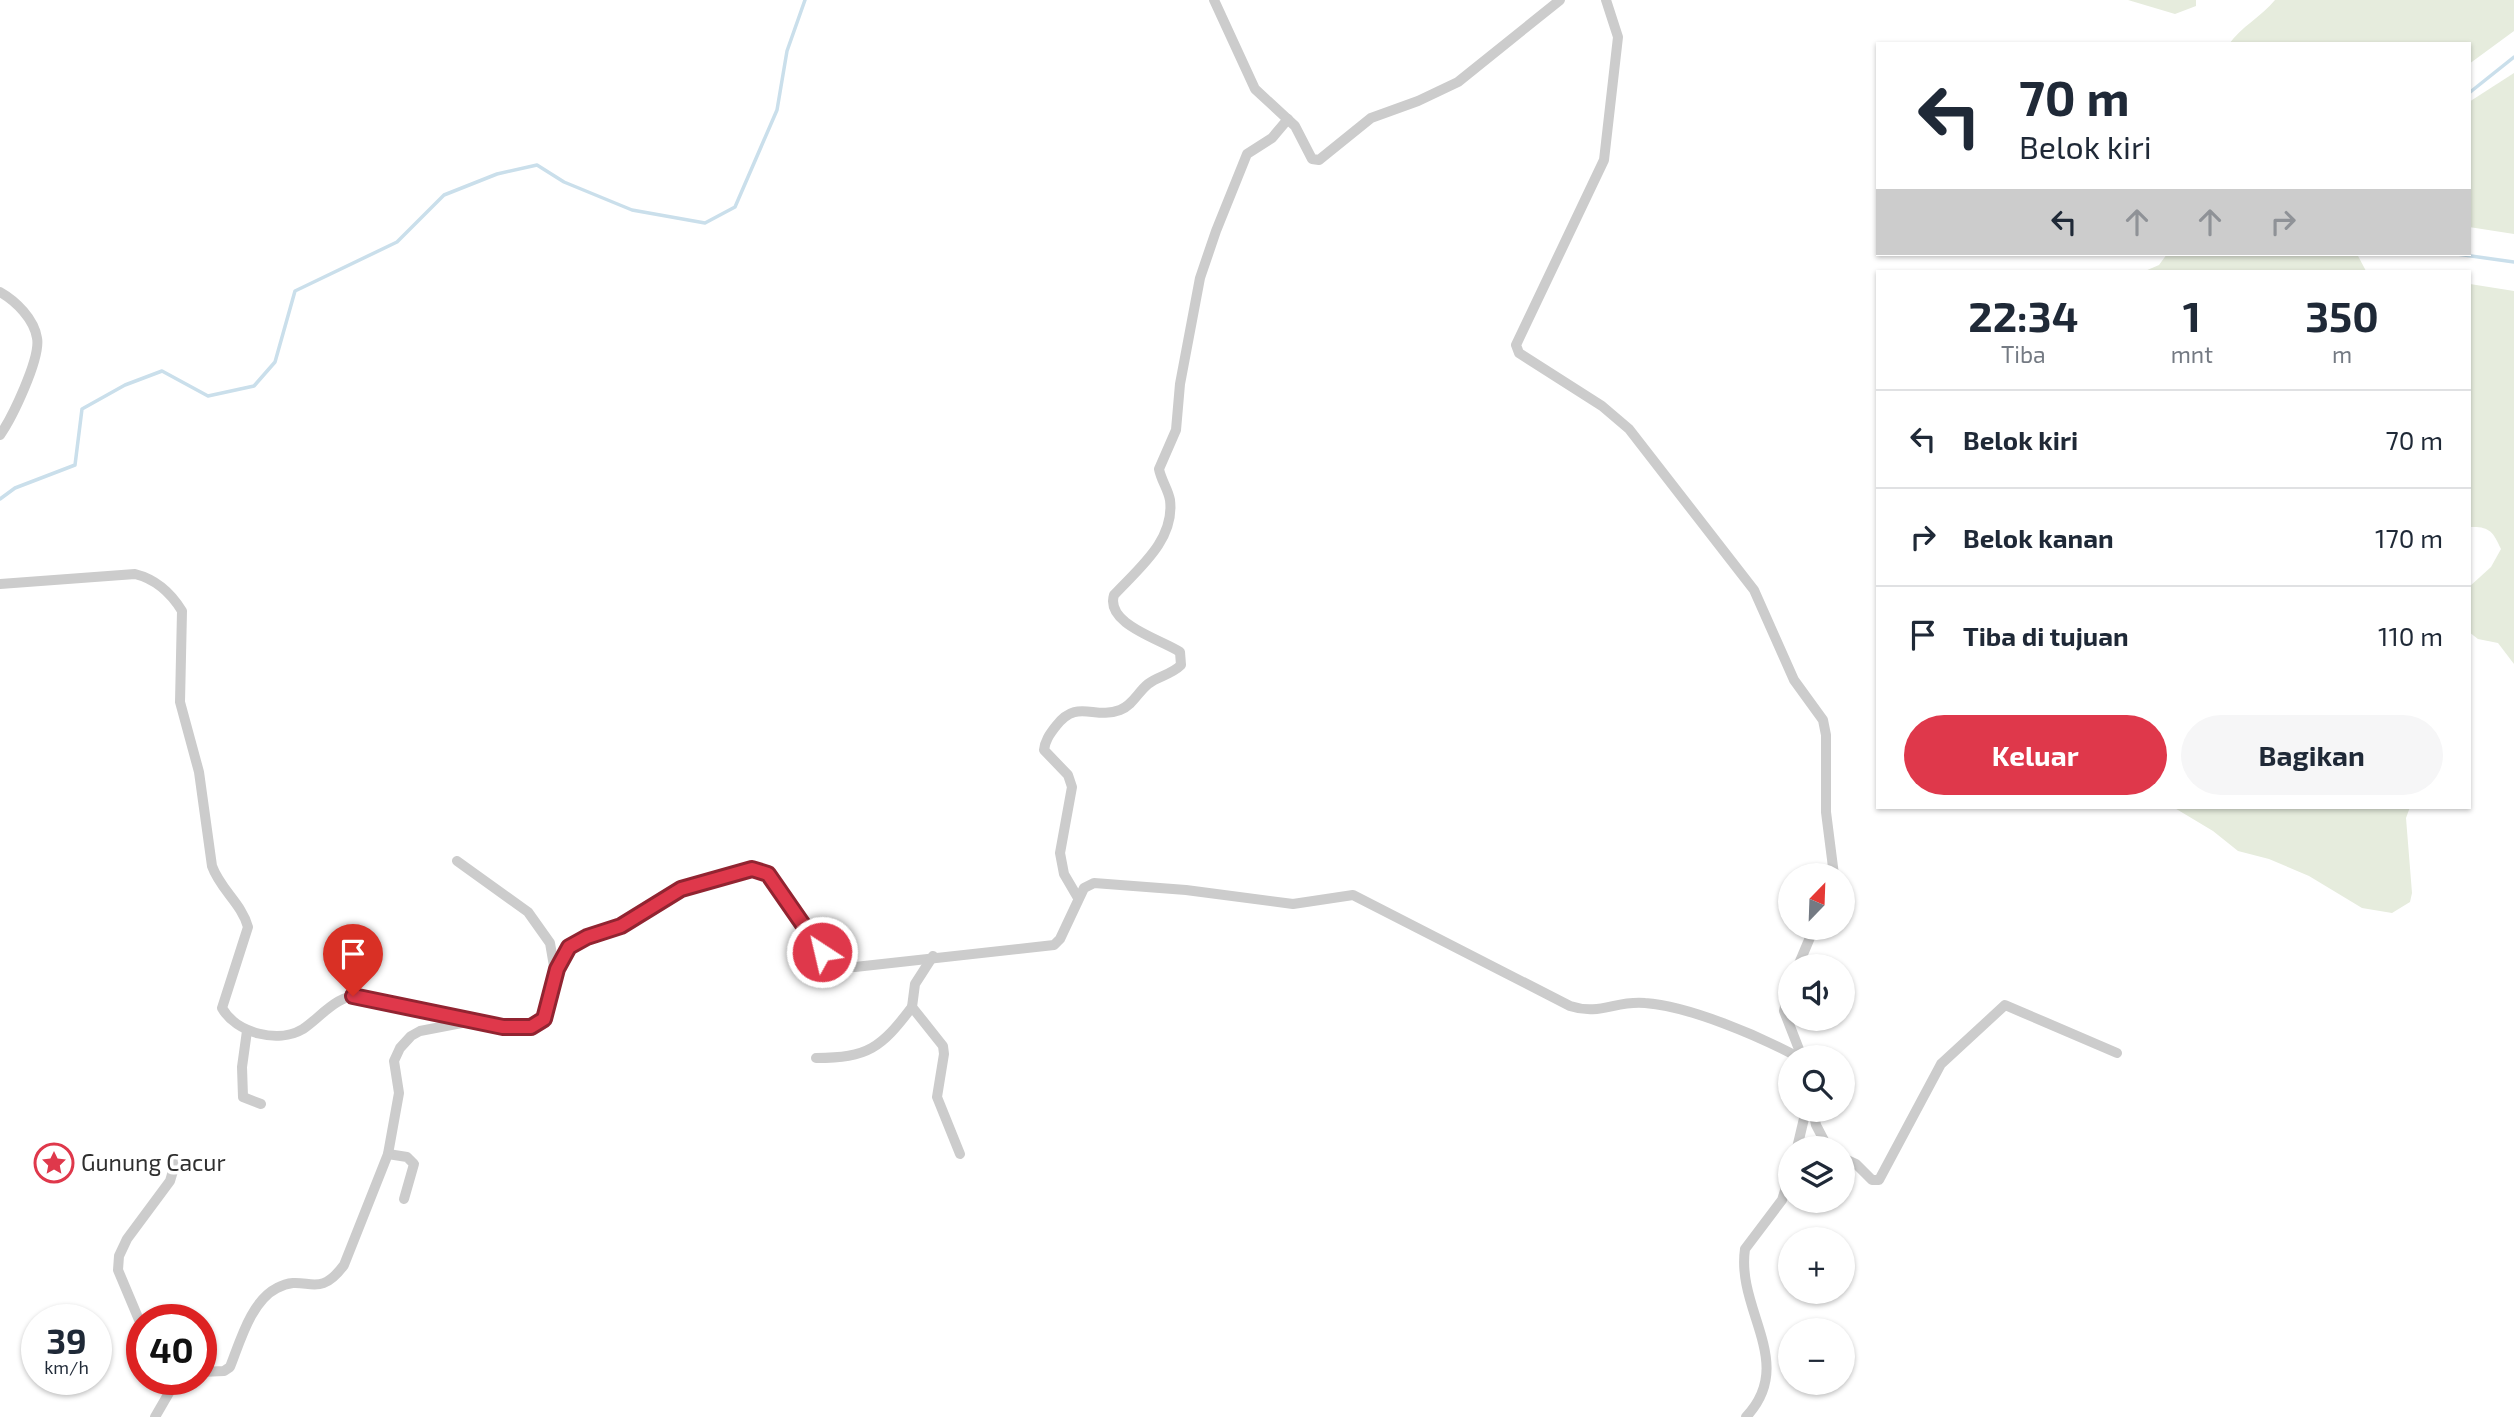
<!DOCTYPE html>
<html lang="id">
<meta charset="utf-8">
<style>
:root{--surface:#fff;--page:#f6f6f7;--text:#1f2937;--muted:#747a83;--line:#e0e1e3;--accent:#df384b}
body{margin:0;font-family:"Exo 2",sans-serif;background:var(--page);color:var(--text);height:100vh;display:flex;flex-direction:column;font-size:26px;white-space:nowrap}
*{box-sizing:border-box;margin:0}
p{font-size:23px;color:var(--muted)}
.icon{flex:none;width:38px;height:38px;fill:none;stroke:currentColor;stroke-width:2;stroke-linecap:round;stroke-linejoin:round}
.map{position:relative;flex:1;overflow:hidden}
.side{position:absolute;left:1876px;top:270px;width:595px;height:539px;display:flex;flex-direction:column;background:var(--surface);border-radius:0px;box-shadow:0 2px 5px #0004}
.side>*{flex:none}
.hud{position:absolute;left:1876px;top:42px;width:595px;height:214px;border-radius:0px;box-shadow:0 2px 5px #0004;background:#fff;color:var(--text);overflow:hidden}
.needle{width:46px;rotate:23deg}
.controls{position:absolute;left:1778px;top:863px;display:grid;gap:14px}
.controls a{display:grid;place-items:center;width:77px;height:77px;border-radius:50%;background:var(--surface);box-shadow:0 2px 5px #0004;font-size:35px}
.speed{position:absolute;left:21px;top:1304px;display:flex;gap:14px;font-size:35px;font-weight:700;text-align:center}
.speed>*{display:grid;place-content:center;width:91px;height:91px;border-radius:50%;background:var(--surface);box-shadow:0 2px 5px #0004;line-height:1}
.speed small{font-size:18px;font-weight:400}
.speed .limit{border:10px solid #d22;background:#fff;color:#111}
.pin{position:absolute;display:grid;place-items:center;width:60px;height:60px;color:#fff;margin:-72px -30px;border-radius:50% 50% 50% 0;rotate:-45deg;box-shadow:0 0 7px #0007}
.pin .icon{rotate:45deg}
.me{position:absolute;width:77px;margin:-38px;rotate:325deg;stroke-linejoin:round;filter:drop-shadow(0 0 5px #0008)}
.turn{display:flex;align-items:center;gap:24px;height:147px;padding:0 28px;font-size:32px}
.turn .icon{width:91px;height:91px;stroke-width:2.5}
.turn b{display:block;font-size:49px;line-height:60px}
.lanes{display:flex;align-items:center;height:66px;padding:0 28px;background:#0003;justify-content:center;gap:35px;direction:ltr}
.lanes .off{opacity:.35}
.eta{display:flex;justify-content:space-evenly;align-items:center;height:119px;text-align:center}
.eta b{font-size:42px;font-weight:700;line-height:49px}
.cta{display:flex;gap:14px;margin-top:auto;padding:14px 28px}
.cta a{flex:1;height:80px;border-radius:42px;background:var(--accent);color:#fff;font-size:28px;font-weight:700;line-height:80px;text-align:center}
.cta a+a{background:var(--page);color:var(--text)}
ul{padding:0;list-style:none}
li{display:flex;align-items:center;gap:21px;height:98px;padding:0 28px;border-top:2px solid var(--line)}
li div{flex:1}
li b{display:block;font-size:26px}
li em{font-style:normal}
.map>svg:first-child{display:block}
.green{fill:#e6ecdd}
.lines{fill:none;stroke-linecap:round;stroke-linejoin:round}
.stream{stroke:#cadfeb;stroke-width:3.5}
.minor{stroke:#ccc;stroke-width:10}
.route-casing{stroke:#912431;stroke-width:18}
.route{stroke:#df384b;stroke-width:12}
.labels{text-anchor:middle;stroke-width:7;stroke-linejoin:round;paint-order:stroke}
.poi-label{font-size:23px;fill:#2f2f2f;stroke:#fff;text-anchor:start}
</style>
<div class="map">
<svg width="2514" height="1417" viewBox="0 0 2514 1417">
<rect width="100%" height="100%" fill="#fff"/>
<g class="green">
<path d="M2128 0H2196V6L2175 14Z"/>
<path d="M2275 0H2514V31L2469 64V44H2229C2241 27 2262 16 2275 0Z"/>
<path d="M2514 73V234L2469 227V102Z"/>
<path d="M2167 254H2357L2366 271H2145L2159 265Z"/>
<path d="M2470 284 2514 291V664L2498 643 2478 639 2469 632V587L2491 567 2501 549C2493 531 2489 526 2469 527Z"/>
<path d="M2173 807H2410L2406 818 2412 893 2410 902 2392 913 2362 908 2309 876 2269 859 2238 851 2213 831Z"/>
</g>
<g class="lines">
<g class="stream">
<path d="M2469 93 2514 57"/>
<path d="M2457 254 2514 262"/>
<path d="M0 499 15 488 75 465 82 409 125 385 162 371 208 396 254 386 275 362 295 291 397 242 444 195 497 174 537 165 564 182 632 210 705 223 735 207 777 110 787 51 805 0"/>
</g>
<g class="minor">
<path d="M1214 0 1255 89 1295 126 1312 159 1319 160 1371 118 1418 101 1458 82 1560 0"/>
<path d="M1606 0 1618 37 1604 160 1516 345 1519 353 1602 406 1629 429 1754 590 1794 680 1823 720 1826 735V812L1834 875"/>
<path d="M0 292C16 301 34 319 37 338 41 358 12 418 0 435"/>
<path d="M0 584 135 574C155 579 171 593 182 611L180 702 199 772 212 866C220 889 242 904 248 927L222 1008C236 1033 278 1044 303 1029 321 1017 338 993 362 996 375 998 386 1005 398 1007 414 1011 431 1010 446 1013 474 1018 521 1042 544 1019L557 969 569 947 587 937 621 926 681 889 757 869 768 874C791 906 812 959 855 967L1054 945 1060 939 1084 888 1094 883 1186 890 1293 904 1353 895 1570 1006C1600 1016 1616 1000 1645 1003 1689 1006 1759 1036 1798 1057"/>
<path d="M457 861 528 912 550 943 555 972"/>
<path d="M1078 898 1064 874 1060 853 1072 787 1068 775 1044 750C1045 740 1050 734 1056 726 1077 698 1094 720 1120 710 1133 705 1138 692 1148 684 1158 676 1171 675 1181 665L1180 652C1160 639 1105 624 1114 595 1139 568 1175 540 1170 500 1168 489 1161 480 1159 469L1176 430 1180 384 1200 278 1216 231 1247 154 1272 138 1288 119"/>
<path d="M933 956 915 984 912 1007 943 1046 944 1054 937 1097 960 1154"/>
<path d="M1798 966 1814 928"/>
<path d="M1790 984 1784 1011 1802 1057"/>
<path d="M247 1031 242 1067 243 1097 261 1104"/>
<path d="M816 1058C868 1058 881 1048 912 1007"/>
<path d="M1813 1110 1816 1125 1828 1148"/>
<path d="M1797 1148 1806 1110"/>
<path d="M388 1154 407 1157 414 1164 404 1199"/>
<path d="M1843 1158 1856 1164 1872 1180H1879L1941 1064 2005 1005 2117 1053"/>
<path d="M142 1327 118 1270 119 1256 127 1239 170 1181 176 1161"/>
<path d="M201 1372 224 1371 230 1367C240 1342 251 1301 277 1288 306 1272 317 1302 344 1265L388 1154 399 1093 394 1061 400 1048 411 1036 420 1031 472 1021"/>
<path d="M155 1417 177 1379"/>
<path d="M1746 1417C1797 1363 1736 1311 1745 1249L1782 1200 1790 1175"/>
</g>
</g>
<g class="lines">
<defs>
<path id="route" d="M353 996 503 1027H531L544 1019 557 969 569 947 587 937 621 926 681 889 752 869 768 874 822 952"/>
</defs>
<use href="#route" class="route-casing"/>
<use href="#route" class="route"/>
</g>
<defs>
<symbol id="sight-ring" viewBox="-11 -11 22 22"><circle r="9.5" fill="#fff" stroke="#df384b" stroke-width="1.5"/><path d="M0-6L1.8-2.2L6-1.7L2.9 1.2L3.7 5.4L0 3.3L-3.7 5.4L-2.9 1.2L-6-1.7L-1.8-2.2Z" fill="#df384b"/></symbol>
</defs>
<g fill-rule="evenodd">
<use href="#sight-ring" x="32" y="1141" width="44" height="44"/>
</g>
<g class="labels">
<g class="poi-label">
<text x="81" y="1171">Gunung Cacur</text>
</g>
</g>
</svg>
<div class="controls">
<a><svg class="needle" viewBox="-14 -14 28 28"><path d="M0-13l5 13h-10z" fill="#e53935"/><path d="M0 13l5-13h-10z" fill="#747a83"/></svg></a>
<a><svg class="icon" aria-label="sound" viewBox="0 0 24 24"><path d="M4 9h4l5-4v14l-5-4H4zM17 9q2 3 0 6"/></svg></a>
<a><svg class="icon" aria-label="search" viewBox="0 0 24 24"><circle cx="10" cy="10" r="6"/><path d="M15 15l6 6"/></svg></a>
<a><svg class="icon" aria-label="layers" viewBox="0 0 24 24"><path d="M12 4l9 5-9 5-9-5zM3 14l9 5 9-5"/></svg></a>
<a>+</a>
<a>−</a>
</div>
<div class="speed"><div>39<small>km/h</small></div><div class="limit">40</div></div>
<div class="pin" style="left:353px;top:996px;background:#d93025"><svg class="icon" aria-label="arrive" viewBox="0 0 24 24"><path d="M6 21V4h12l-3 4 3 4H6"/></svg></div>
<svg class="me" style="left:822px;top:952px" viewBox="-20 -20 40 40"><circle r="17" fill="#df384b" stroke="#fff" stroke-width="3"/><path d="M0-11L8 9 0 5-8 9z" fill="#fff"/></svg>
<div class="hud">
<div class="turn"><svg class="icon" aria-label="left" viewBox="0 0 24 24"><path d="M17 20v-9H6M10 6l-5 5 5 5"/></svg><div><b>70 m</b>Belok kiri</div></div>
<div class="lanes"><svg class="icon" aria-label="left" viewBox="0 0 24 24"><path d="M17 20v-9H6M10 6l-5 5 5 5"/></svg><svg class="icon off" aria-label="ahead" viewBox="0 0 24 24"><path d="M12 20V5M6 11l6-6 6 6"/></svg><svg class="icon off" aria-label="ahead" viewBox="0 0 24 24"><path d="M12 20V5M6 11l6-6 6 6"/></svg><svg class="icon off" aria-label="right" viewBox="0 0 24 24"><path d="M7 20v-9h11M14 6l5 5-5 5"/></svg></div>
</div>
<section class="side">
<div class="eta">
<div><b>22:34</b><p>Tiba</p></div>
<div><b>1</b><p>mnt</p></div>
<div><b>350</b><p>m</p></div>
</div>
<ul>
<li><svg class="icon" aria-label="left" viewBox="0 0 24 24"><path d="M17 20v-9H6M10 6l-5 5 5 5"/></svg><div><b>Belok kiri</b></div><em>70 m</em></li>
<li><svg class="icon" aria-label="right" viewBox="0 0 24 24"><path d="M7 20v-9h11M14 6l5 5-5 5"/></svg><div><b>Belok kanan</b></div><em>170 m</em></li>
<li><svg class="icon" aria-label="arrive" viewBox="0 0 24 24"><path d="M6 21V4h12l-3 4 3 4H6"/></svg><div><b>Tiba di tujuan</b></div><em>110 m</em></li>
</ul>
<div class="cta"><a>Keluar</a><a>Bagikan</a></div>
</section>
</div>
